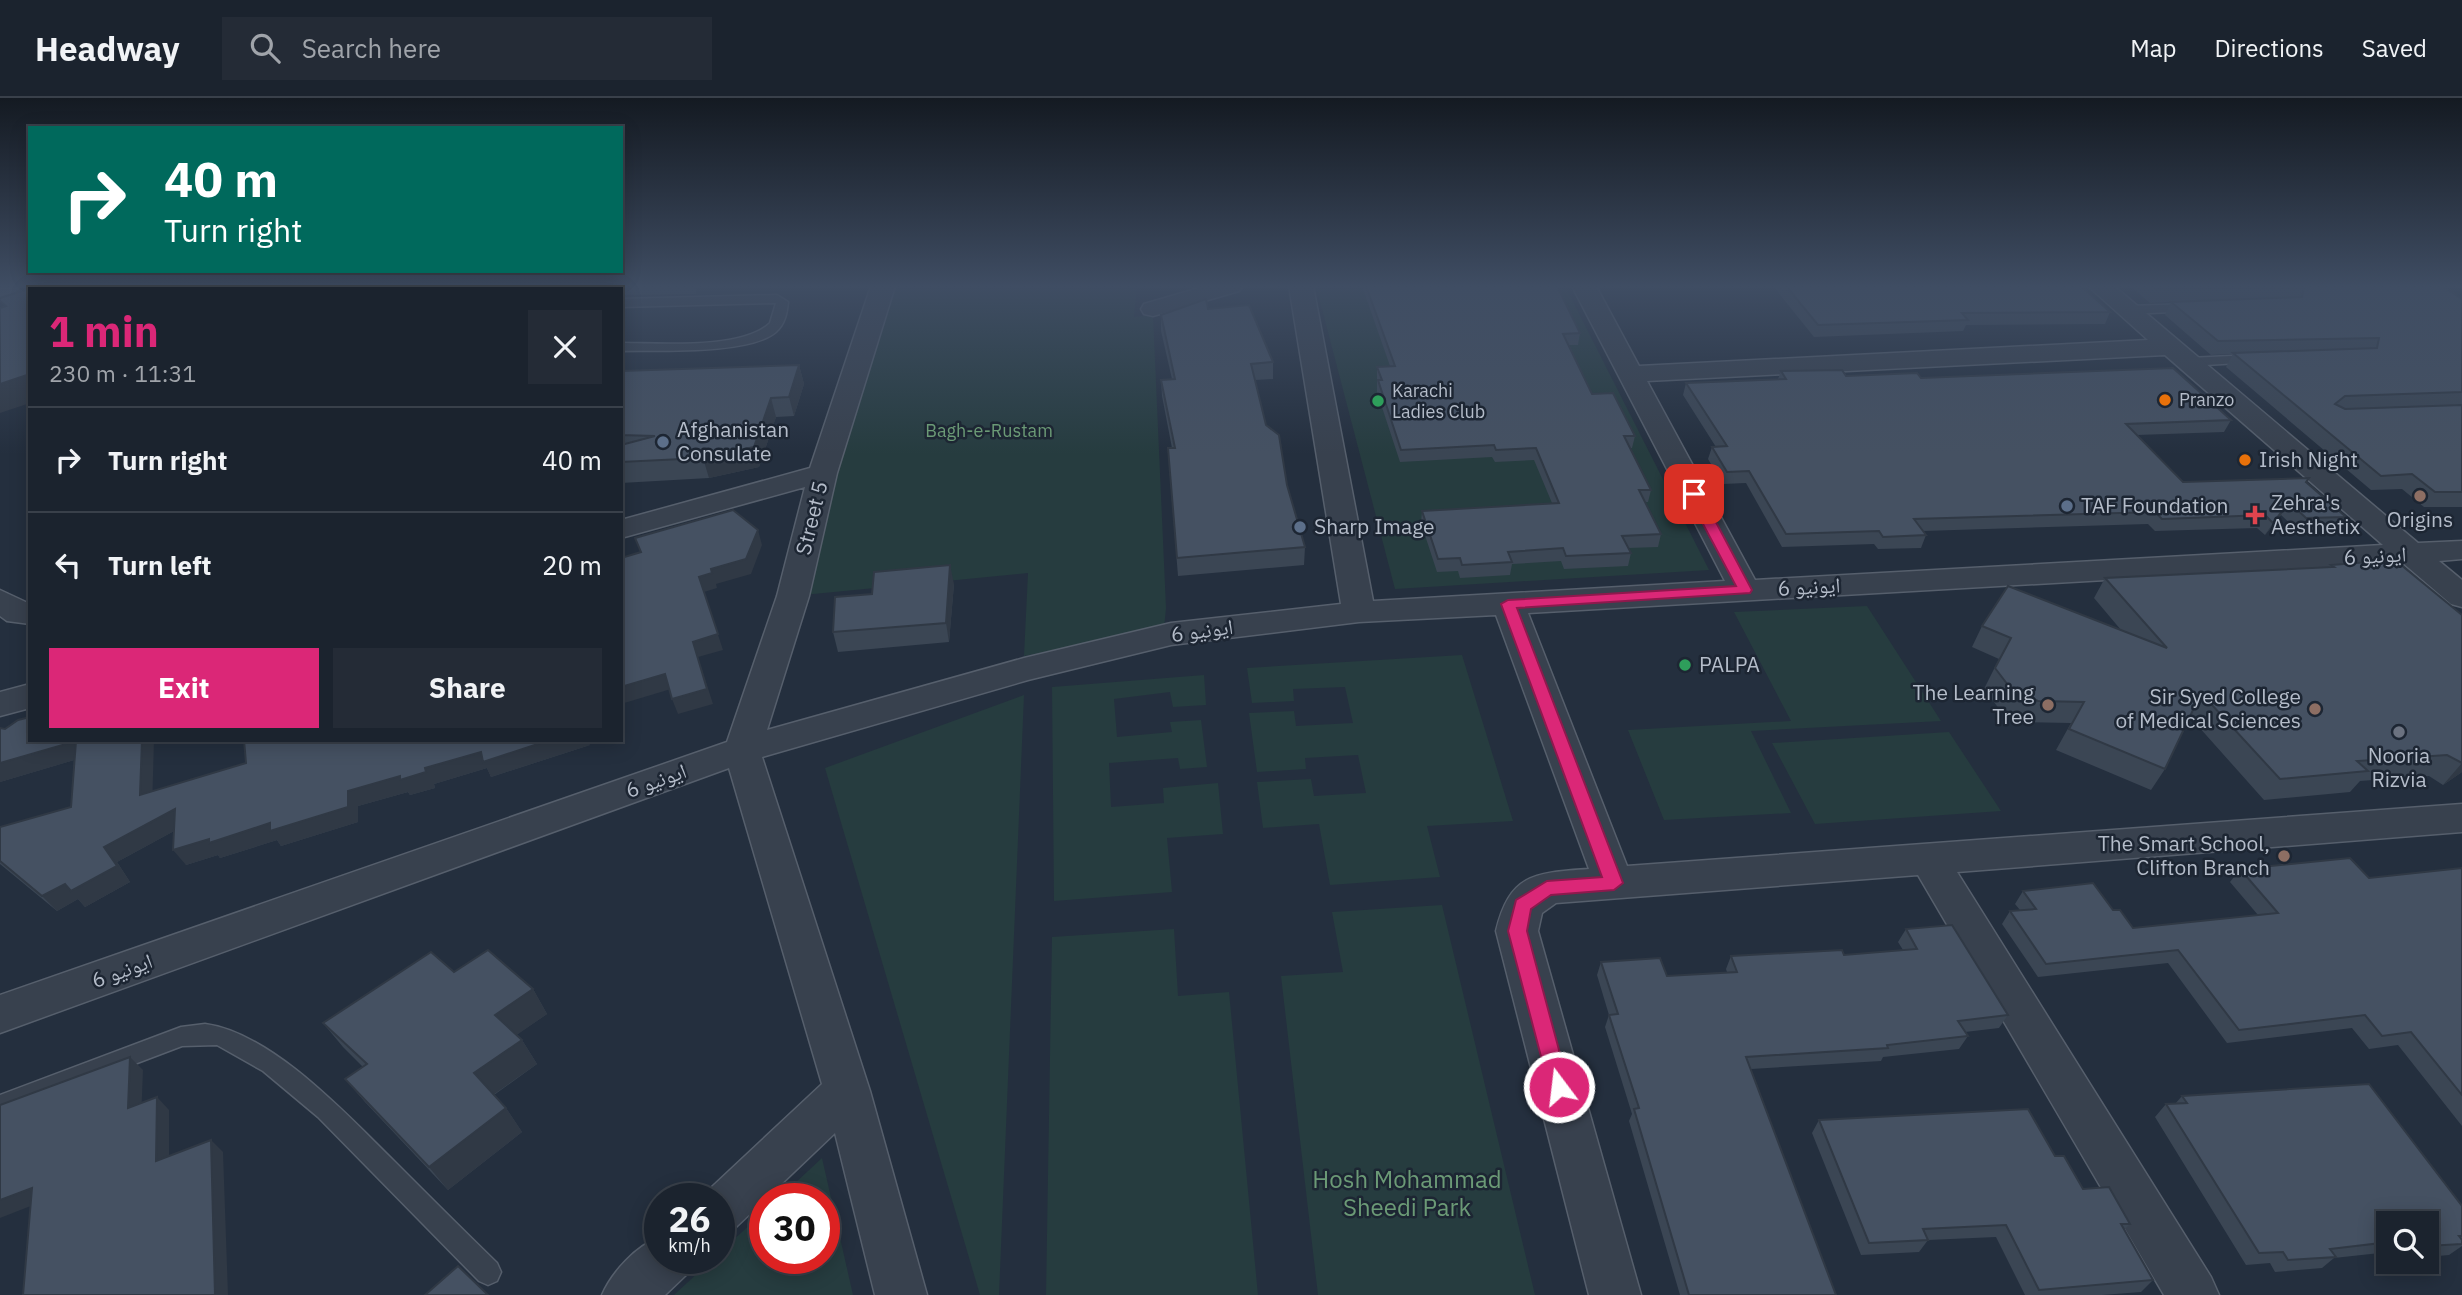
<!DOCTYPE html>
<meta charset="utf-8">
<style>
:root{--surface:#1b232e;--page:#242b36;--text:#f1f3f6;--muted:#a0a4aa;--line:#39404a;--accent:#db2777}
body{margin:0;font-family:"IBM Plex Sans","Noto Naskh Arabic",sans-serif;background:var(--page);color:var(--text);height:100vh;display:flex;flex-direction:column;font-size:26px;white-space:nowrap}
*{box-sizing:border-box;margin:0}
p{font-size:23px;color:var(--muted)}
.icon{flex:none;width:38px;height:38px;fill:none;stroke:currentColor;stroke-width:2;stroke-linecap:round;stroke-linejoin:round}
.map{position:relative;flex:1;overflow:hidden}
.drawer{position:absolute;left:28px;top:189px;width:595px;height:455px;display:flex;flex-direction:column;background:var(--surface);border-radius:0px;box-shadow:0 4px 18px #0003,0 0 0 2px var(--line)}
.drawer>*{flex:none}
.top-card{position:absolute;left:28px;top:28px;width:595px;height:147px;border-radius:0px;box-shadow:0 4px 18px #0003,0 0 0 2px var(--line);background:#00695c;color:#fff;overflow:hidden}
.tools{position:absolute;left:2376px;top:1113px;display:grid;gap:14px}
.tools a{display:grid;place-items:center;width:63px;height:63px;border-radius:0px;background:var(--surface);box-shadow:0 4px 18px #0003,0 0 0 2px var(--line);font-size:35px}
.speed{position:absolute;left:644px;top:1085px;display:flex;gap:14px;font-size:35px;font-weight:700;text-align:center}
.speed>*{display:grid;place-content:center;width:91px;height:91px;border-radius:50%;background:var(--surface);box-shadow:0 4px 18px #0003,0 0 0 2px var(--line);line-height:1}
.speed small{font-size:18px;font-weight:400}
.speed .limit{border:10px solid #d22;background:#fff;color:#111}
.pin{position:absolute;display:grid;place-items:center;width:60px;height:60px;color:#fff;margin:-30px;border-radius:14px;box-shadow:0 4px 10px #0006}
.me{position:absolute;width:77px;margin:-38px;rotate:345deg;stroke-linejoin:round;filter:drop-shadow(0 0 5px #0008)}
.turn{display:flex;align-items:center;gap:24px;height:147px;padding:0 21px;font-size:32px}
.turn .icon{width:91px;height:91px;stroke-width:2.5}
.turn b{display:block;font-size:49px;line-height:60px}
.round{display:grid;place-items:center;flex:none;width:74px;height:74px;border-radius:0px;background:var(--page)}
.summary{display:flex;align-items:center;justify-content:space-between;height:119px;padding:0 21px}
h1{font-size:42px;font-weight:700;line-height:52px;color:var(--accent)}
.primary-button{display:flex;gap:14px;margin-top:auto;padding:14px 21px}
.primary-button a{flex:1;height:80px;border-radius:0px;background:var(--accent);color:#fff;font-size:28px;font-weight:700;line-height:80px;text-align:center}
.primary-button a+a{background:var(--page);color:var(--text)}
ul{padding:0;list-style:none}
li{display:flex;align-items:center;gap:21px;height:105px;padding:0 21px;border-top:2px solid var(--line)}
li div{flex:1}
li b{display:block;font-size:26px}
li em{font-style:normal}
header{display:flex;align-items:center;gap:42px;box-sizing:border-box;height:98px;padding:0 35px;background:var(--surface);border-bottom:2px solid var(--line)}
header strong{font-size:33px}
nav{display:flex;gap:38px;margin-inline-start:auto;font-size:24px}
.search{width:490px;height:63px;background:var(--page);display:flex;align-items:center;gap:18px;box-sizing:border-box;padding:0 24px;border-radius:0px;color:var(--muted);font-size:26px}
.map>svg:first-child{display:block}
.green{fill:#263c3f}
.lines{fill:none;stroke-linecap:round;stroke-linejoin:round}
.service-casing{stroke:#565f6c;stroke-width:3}
.minor-casing{stroke:#565f6c;stroke-width:3}
.primary-casing{stroke:#414a57;stroke-width:4}
.service{fill:#38414e;fill-rule:evenodd}
.minor{fill:#38414e;fill-rule:evenodd}
.primary{fill:#56606e;fill-rule:evenodd}
.wall{fill:#3b4654}
.shaded-wall{fill:#303945}
.building{fill:#455162;stroke:#303945;stroke-width:2}
.route{fill:#db2777;stroke:#8e194d;stroke-width:2}
.food-dot{fill:#e8710a;stroke:#1d2633;stroke-width:2.5}
.leisure-dot{fill:#2e9e5b;stroke:#1d2633;stroke-width:2.5}
.service-dot{fill:#5c6f8a;stroke:#1d2633;stroke-width:2.5}
.education-dot{fill:#8d6e63;stroke:#1d2633;stroke-width:2.5}
.health-dot{fill:#e0444e;stroke:#1d2633;stroke-width:2.5}
.worship-dot{fill:#6b7280;stroke:#1d2633;stroke-width:2.5}
.labels{text-anchor:middle;stroke-width:5;stroke-linejoin:round;paint-order:stroke}
.far-poi-label{font-size:18px;fill:#b4bcc9;stroke:#1d2633;text-anchor:start}
.far-park-label{font-size:18px;fill:#6b9a76;stroke:#1d2633}
.poi-label{font-size:21px;fill:#b4bcc9;stroke:#1d2633;text-anchor:start}
.street-label{font-size:21px;fill:#b4bcc9;stroke:#1d2633}
.near-park-label{font-size:24px;fill:#6b9a76;stroke:#1d2633}
</style>
<header>
<strong>Headway</strong>
<div class="search"><svg class="icon" aria-label="search" viewBox="0 0 24 24"><circle cx="10" cy="10" r="6"/><path d="M15 15l6 6"/></svg>Search here</div>
<nav><a>Map</a><a>Directions</a><a>Saved</a></nav>
</header>
<div class="map">
<svg width="2462" height="1197" viewBox="0 0 2462 1197">
<rect width="100%" height="100%" fill="#242f3e"/>
<g class="green">
<path d="M883 188H1137L1134 219 1153 217 1166 510 1164 530 1024 558 1028 475 793 498 858 264Z"/>
<path d="M1316 188H1565L1709 472 1395 491Z"/>
<path d="M1867 508 1941 623 1751 633 1791 715 1664 722 1628 632 1791 623 1734 514Z"/>
<path d="M1462 557 1513 723 1427 728 1440 779 1330 787 1319 726 1263 730 1257 684 1311 681 1314 698 1366 695 1358 657 1305 660 1306 671 1257 674 1249 615 1294 613 1296 628 1353 625 1345 589 1293 591 1294 603 1252 605 1247 570Z"/>
<path d="M1204 577 1206 607 1173 609 1170 594 1114 601 1117 639 1172 634 1170 624 1201 622 1207 669 1180 671 1178 660 1109 665 1111 709 1164 705 1163 690 1218 685 1223 736 1167 740 1172 794 1054 803 1052 589Z"/>
<path d="M1024 597 999 1197H980L825 670Z"/>
<path d="M1949 634 2001 713 1815 726 1772 645Z"/>
<path d="M1442 807 1535 1197H1318L1281 878 1343 874 1332 814Z"/>
<path d="M1174 831 1178 898 1229 894 1258 1197H1046L1052 839Z"/>
<path d="M822 1060 853 1197H674L714 1160H719V1155L765 1113V1160H824V1101H778Z"/>
</g>
<g class="lines">
<defs>
<g id="service">
<path d="M777 197 788 204C787 215 785 226 776 234 749 257 657 252 621 253V245C659 245 742 252 770 225L776 205 621 209V201Z"/>
<path d="M2192 206 2196 207V213L2128 216 2122 212 2128 208Z"/>
<path d="M2251 257 2257 261 2256 264 2189 268 2183 264 2189 260Z"/>
<path d="M205 926C272 935 347 1017 394 1063 428 1097 462 1131 497 1165L501 1174 497 1183 488 1187 479 1183 318 1019 263 973 217 947 182 948 0 1017V997L181 929Z"/>
</g>
<g id="minor">
<path d="M76 188H102L104 191H78Z"/>
<path d="M468 188H494L492 191H466Z"/>
<path d="M871 188H895L837 375 809 498 767 632 1024 560 1171 525 1341 506 1289 188H1313L1373 503 1725 483 1572 188H1596L1639 268 2148 242 2088 188H2114L2418 445 2462 443V461L2439 463 2462 482V509L2451 506 2403 465 1528 515 1627 768 2462 706V734L1957 774 2211 1179 2219 1197H2164L1918 777 1556 805 1542 815 1538 833 1641 1197H1589L1496 833C1510 775 1535 775 1589 771L1496 517 1359 524 1171 547 1028 582 762 659 870 993 927 1197H875L835 1035 736 1129 719 1135V1101H699L822 986 729 670 0 935V897L727 644 777 498 805 389 621 440V422L810 370ZM2165 257 2383 447 1755 482 1647 283Z"/>
<path d="M1206 188H1243L1239 193 1153 218 1144 216 1141 211 1144 206Z"/>
<path d="M0 492 30 506V526L7 523 0 518Z"/>
<path d="M30 586V610L0 618V594Z"/>
<path d="M660 1139V1160H693L686 1177 665 1197H602C612 1174 636 1148 660 1139Z"/>
</g>
<path id="primary" d="M0 188H19L15 194 0 199Z"/>
</defs>
<use href="#service" class="service-casing"/>
<use href="#minor" class="minor-casing"/>
<use href="#primary" class="primary-casing"/>
<use href="#service" class="service"/>
<use href="#minor" class="minor"/>
<use href="#primary" class="primary"/>
</g>
<g class="wall">
<path d="M133 188H427L420 191H135Z"/>
<path d="M577 188H696V196L621 197V191H578Z"/>
<path d="M1362 188H1557L1580 235 1578 247H1569L1592 296 1635 338 1632 350H1630L1651 392 1648 404H1645L1661 436 1658 449 1628 450 1631 455 1628 468 1564 471 1561 463 1512 466 1510 477 1460 480 1458 473 1437 474 1421 425 1422 413 1552 405 1534 362 1495 364 1492 359 1400 364 1377 294V269L1390 268Z"/>
<path d="M1773 188H2081L2110 214 2105 226 1966 227 1963 233 1814 239Z"/>
<path d="M2130 188H2442L2462 201V409H2424L2402 391 2371 392 2226 269 2233 256 2211 257 2165 217 2171 204 2150 205Z"/>
<path d="M1208 211 1273 264V281L1255 282 1266 327 1287 387 1305 449 1304 467 1178 478 1169 367 1168 350H1172L1162 298 1161 282 1172 281 1161 233V217Z"/>
<path d="M799 267 804 286 794 318 776 319 759 369 709 380 621 385V273Z"/>
<path d="M1781 273 1846 278 1921 280 2231 322 2224 334 2137 337 2183 384H2307L2346 419 2337 432 2298 433 2281 417 2265 437 2257 430 2155 433 2148 426 1923 433 1926 437 1921 450 1878 451 1874 446 1782 449 1746 385 1723 386 1708 361 1712 349H1716L1683 297 1686 285 1778 281Z"/>
<path d="M2331 467 2462 517V674L2443 687 2429 678 2360 683 2350 694 2264 702 2190 619 2165 671 2151 692 2056 652 2071 625 2026 624 2000 612 1984 591 1999 561 1972 549 1982 528 2121 532 2094 500 2105 480 2329 469Z"/>
<path d="M954 486 949 544 838 554 833 534 872 496Z"/>
<path d="M0 630 153 693 590 647 491 679 487 670 434 686 435 690 410 697 408 694 358 708V724L281 748 277 742 220 760 218 757 186 767 174 733 117 764 130 784 85 809 78 801 57 813 0 766V729L71 709 74 662 0 684Z"/>
<path d="M2462 770V1028L2398 947 2369 951 2352 930 2227 945 2168 865 2038 879 2002 826 2010 813 2020 812 2015 806 2023 793 2113 812 2133 830 2258 817 2230 784 2240 771 2369 780Z"/>
<path d="M1906 831 2008 917 1999 930 1965 934 1968 938 1959 951 1883 959 1881 963 1751 971 1836 1197H1680L1629 1023 1632 1016 1605 929 1609 917 1597 877 1601 864 1667 878 1727 874 1726 871 1731 858 1844 857 1903 852 1898 844Z"/>
<path d="M454 874 533 891 547 916 516 937 522 942 537 966 494 997 506 1010 522 1034 448 1092 365 1004 345 981 363 969 343 949 323 925Z"/>
<path d="M2182 998 2462 1108V1148L2449 1157 2427 1159V1125H2389V1154L2334 1160 2322 1170 2275 1174 2270 1165 2246 1167 2155 1019 2166 1006H2175Z"/>
<path d="M1819 1022 2055 1058 2083 1091 2130 1126 2124 1132 2153 1182 2141 1194 2102 1197H2025L1996 1139 1928 1142 1919 1154 1861 1157 1812 1035Z"/>
</g>
<g class="shaded-wall">
<path d="M373 188H427L420 191H370Z"/>
<path d="M799 267 804 286 794 318 789 299Z"/>
<path d="M30 276V305L0 315V286Z"/>
<path d="M771 300 776 319 759 369 709 380 703 360Z"/>
<path d="M2289 404 2281 417 2265 437 2273 425Z"/>
<path d="M758 432 762 447 751 476 716 486 717 490 704 494 723 552 698 559 713 606 678 616 672 601 699 479 711 471Z"/>
<path d="M950 467 954 486 949 544 946 525Z"/>
<path d="M665 576 671 591 621 606V589Z"/>
<path d="M142 642H154L152 712 140 697Z"/>
<path d="M550 642H588L590 647 491 679 487 670 434 686 435 690 410 697 408 694 358 708V724L281 748 277 742 220 760 218 757 186 767 173 752 348 693 481 654Z"/>
<path d="M76 643 88 658 0 684V665Z"/>
<path d="M2462 665V674L2443 687Z"/>
<path d="M175 711 187 726 117 764 130 784 85 809 78 801 57 813 42 798 65 786 104 749Z"/>
<path d="M533 891 547 916 511 941 495 917Z"/>
<path d="M522 942 537 966 490 999 474 975Z"/>
<path d="M130 959 143 972 141 1023 128 1010Z"/>
<path d="M157 999 169 1012V1076L156 1063Z"/>
<path d="M506 1010 522 1034 448 1092 429 1069Z"/>
<path d="M211 1042 223 1054 228 1197H215Z"/>
<path d="M32 1090 46 1102 0 1120V1102Z"/>
</g>
<g class="building">
<path d="M38 188H61L65 191H30V276L0 286V210L6 208 0 203V200Z"/>
<path d="M147 188H373L370 191H149Z"/>
<path d="M1366 188H1557L1580 235 1563 236 1592 296 1613 295 1635 338H1624L1651 392H1639L1661 436 1622 438 1631 455 1566 458 1563 450 1508 454 1512 464 1462 467 1460 460 1438 461 1422 413 1559 405 1536 350 1496 352 1494 347 1401 352 1378 282H1382L1377 269 1395 268Z"/>
<path d="M1786 188H2081L2110 214 1962 215 1968 222 1818 227Z"/>
<path d="M2152 188H2442L2462 201V294L2345 298 2335 306 2345 311 2462 307V394H2435L2412 376 2381 378 2233 255 2377 250 2379 240 2218 243 2171 204 2302 199 2304 189 2156 191Z"/>
<path d="M1206 201 1208 211 1249 207 1273 264 1251 266 1266 327 1279 337 1287 387 1305 449 1177 460 1168 350H1175L1161 282 1175 281 1161 217Z"/>
<path d="M799 267 789 299 771 300 754 349 703 360 621 364V347L655 338 621 337V273Z"/>
<path d="M2173 270 2231 322 2126 326 2183 384 2309 380 2306 384 2346 419 2306 420 2289 404 2273 425 2265 417 2162 421 2155 414 1914 421 1926 437 1883 439 1879 433 1786 436 1749 373 1727 374 1712 349 1727 348 1686 285 1786 281 1781 273 1842 272 1846 278 1917 275 1921 280Z"/>
<path d="M733 412 758 432 746 461 711 471 712 475 699 479 718 536 693 544 707 591 672 601 665 576 621 589V460L641 454 635 440Z"/>
<path d="M2395 462 2462 517V665L2447 657 2357 663 2368 673 2280 681 2201 595 2165 671 2069 631 2084 604 2038 603 2011 591 1995 570 2011 540 1982 528 2008 488 2167 550 2105 480 2334 469 2331 467Z"/>
<path d="M950 467 946 525 833 534 835 499 872 496 874 474Z"/>
<path d="M30 619V642H142L140 697 246 665 244 642H550L483 664 481 654 425 670 426 674 400 682V678L348 693V709L270 733V725L209 745V741L173 752 175 711 104 749 117 768 71 793 65 786 42 798 0 763V729L71 709 76 643 0 665V630L5 631 18 622Z"/>
<path d="M2350 760 2369 780 2462 770V997L2411 934 2382 938 2365 917 2239 932 2178 852 2046 866 2010 813 2036 811 2023 793 2093 785 2113 812H2120L2133 830 2278 815 2240 771Z"/>
<path d="M1952 827 2008 917 1958 923 1968 938 1887 947 1888 950 1746 959 1836 1197H1689L1634 1011 1639 1010 1609 917 1618 916 1601 864 1660 860 1667 878 1737 874 1731 858 1842 852 1844 857 1917 851 1906 831Z"/>
<path d="M488 852 533 891 495 917 522 942 474 975 506 1010 429 1069 345 981 367 966 323 925 431 854 454 874Z"/>
<path d="M130 959 128 1010 157 999 156 1063 211 1042 215 1197H23L32 1090 0 1102V1007Z"/>
<path d="M2369 986 2462 1108V1138H2459L2462 1142V1146L2427 1148V1125H2389V1144L2330 1151 2336 1159 2288 1162 2283 1154 2259 1155 2166 1006 2187 1005 2182 998Z"/>
<path d="M2028 1011 2055 1058H2064L2083 1091 2109 1089 2130 1126H2121L2153 1182 2039 1192 2006 1127 1923 1131 1928 1142 1869 1145 1819 1022Z"/>
<path d="M458 1168 488 1197H425Z"/>
</g>
<linearGradient id="sky" x2="0" y2="1"><stop stop-color="#141a22"/><stop offset="0.53" stop-color="#3f4d63"/><stop offset="1" stop-color="#3f4d63" stop-opacity="0"/></linearGradient>
<rect width="2462" height="356" fill="url(#sky)"/>
<path class="route" d="M1694 392 1701 396 1752 492 1750 495 1517 510 1623 785 1614 792 1551 797 1531 811 1527 833 1569 989 1566 995 1559 998 1552 995 1549 989 1508 833 1516 802 1547 783 1602 779 1501 506 1508 502 1736 488 1687 396Z"/>
<g class="food-dot">
<circle cx="2165" cy="302" r="7"/>
<circle cx="2245" cy="362" r="7"/>
</g>
<g class="leisure-dot">
<circle cx="1378" cy="303" r="7"/>
<circle cx="1685" cy="567" r="7"/>
</g>
<g class="service-dot">
<circle cx="663" cy="344" r="7"/>
<circle cx="2067" cy="408" r="7"/>
<circle cx="1300" cy="429" r="7"/>
</g>
<g class="education-dot">
<circle cx="2420" cy="398" r="7"/>
<circle cx="2048" cy="607" r="7"/>
<circle cx="2315" cy="611" r="7"/>
<circle cx="2284" cy="758" r="7"/>
</g>
<path class="health-dot" d="M2251.5 406.5h7v7h7v7h-7v7h-7v-7h-7v-7h7z"/>
<circle class="worship-dot" cx="2399" cy="634" r="7"/>
<g class="labels">
<g class="far-poi-label">
<text x="1392" y="299">Karachi<tspan x="1392" dy="21">Ladies Club</tspan></text>
<text x="2179" y="308">Pranzo</text>
</g>
<g class="far-park-label">
<text x="989" y="339">Bagh-e-Rustam</text>
</g>
<g class="poi-label">
<text x="677" y="339">Afghanistan<tspan x="677" dy="24">Consulate</tspan></text>
<text x="2259" y="369">Irish Night</text>
<text x="2271" y="412">Zehra's<tspan x="2271" dy="24">Aesthetix</tspan></text>
<text x="2081" y="415">TAF Foundation</text>
<text x="2420" y="429" text-anchor="middle">Origins</text>
<text x="1314" y="436">Sharp Image</text>
<text x="1699" y="574">PALPA</text>
<text x="2034" y="602" text-anchor="end">The Learning<tspan x="2034" dy="24">Tree</tspan></text>
<text x="2301" y="606" text-anchor="end">Sir Syed College<tspan x="2301" dy="24">of Medical Sciences</tspan></text>
<text x="2399" y="665" text-anchor="middle">Nooria<tspan x="2399" dy="24">Rizvia</tspan></text>
<text x="2270" y="753" text-anchor="end">The Smart School,<tspan x="2270" dy="24">Clifton Branch</tspan></text>
</g>
<g class="street-label">
<text transform="translate(812 420) rotate(-76)" y="7">Street 5</text>
<text transform="translate(2375 458) rotate(-3)" y="7">ایونیو 6</text>
<text transform="translate(1809 489) rotate(-3)" y="7">ایونیو 6</text>
<text transform="translate(1202 533) rotate(-8)" y="7">ایونیو 6</text>
<text transform="translate(656 683) rotate(-20)" y="7">ایونیو 6</text>
<text transform="translate(122 873) rotate(-20)" y="7">ایونیو 6</text>
</g>
<g class="near-park-label">
<text x="1407" y="1090">Hosh Mohammad<tspan x="1407" dy="28">Sheedi Park</tspan></text>
</g>
</g>
</svg>
<div class="tools">
<a><svg class="icon" aria-label="search" viewBox="0 0 24 24"><circle cx="10" cy="10" r="6"/><path d="M15 15l6 6"/></svg></a>
</div>
<div class="speed"><div>26<small>km/h</small></div><div class="limit">30</div></div>
<div class="pin" style="left:1694px;top:396px;background:#d93025"><svg class="icon" aria-label="arrive" viewBox="0 0 24 24"><path d="M6 21V4h12l-3 4 3 4H6"/></svg></div>
<svg class="me" style="left:1559px;top:989px" viewBox="-20 -20 40 40"><circle r="17" fill="#db2777" stroke="#fff" stroke-width="3"/><path d="M0-11L8 9 0 5-8 9z" fill="#fff"/></svg>
<div class="top-card">
<div class="turn"><svg class="icon" aria-label="right" viewBox="0 0 24 24"><path d="M7 20v-9h11M14 6l5 5-5 5"/></svg><div><b>40 m</b>Turn right</div></div>
</div>
<section class="drawer">
<div class="summary"><div><h1>1 min</h1><p>230 m · 11:31</p></div><a class="round"><svg class="icon" aria-label="close" viewBox="0 0 24 24"><path d="M6 6l12 12M18 6L6 18"/></svg></a></div>
<ul>
<li><svg class="icon" aria-label="right" viewBox="0 0 24 24"><path d="M7 20v-9h11M14 6l5 5-5 5"/></svg><div><b>Turn right</b></div><em>40 m</em></li>
<li><svg class="icon" aria-label="left" viewBox="0 0 24 24"><path d="M17 20v-9H6M10 6l-5 5 5 5"/></svg><div><b>Turn left</b></div><em>20 m</em></li>
</ul>
<div class="primary-button"><a>Exit</a><a>Share</a></div>
</section>
</div>
